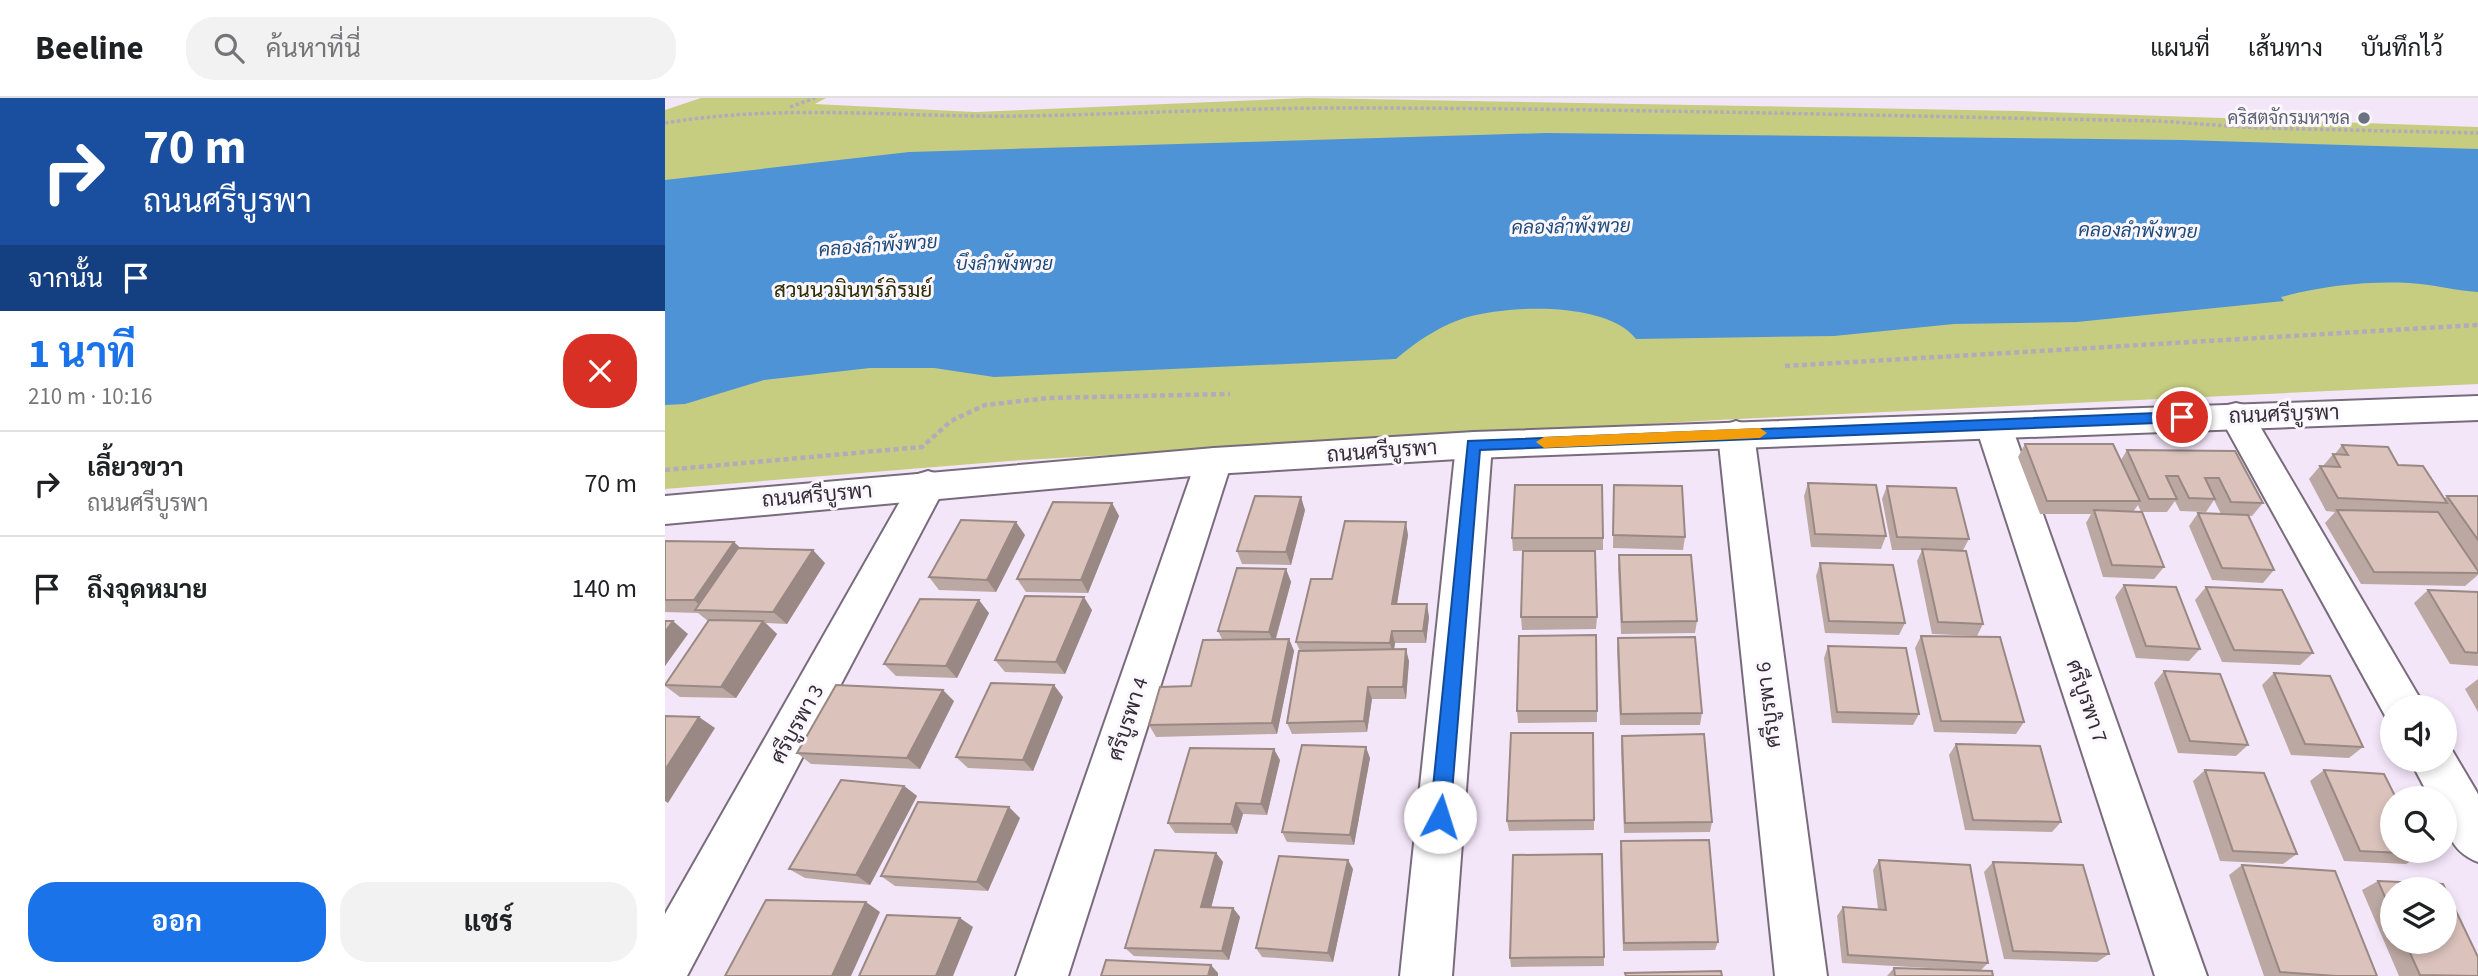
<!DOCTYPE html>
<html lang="th">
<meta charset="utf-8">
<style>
:root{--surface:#fff;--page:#f2f2f2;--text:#202124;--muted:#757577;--line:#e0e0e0;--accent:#1a73e8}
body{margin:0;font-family:"Source Sans 3",Sarabun,sans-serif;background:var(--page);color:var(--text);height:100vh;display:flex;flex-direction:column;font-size:26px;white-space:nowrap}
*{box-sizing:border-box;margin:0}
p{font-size:23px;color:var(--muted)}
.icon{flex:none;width:38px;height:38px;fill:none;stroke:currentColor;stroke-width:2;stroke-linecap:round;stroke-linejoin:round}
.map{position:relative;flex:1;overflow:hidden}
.sheet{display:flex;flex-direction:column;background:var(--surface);width:665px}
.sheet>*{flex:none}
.hud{background:#1a4fa0;color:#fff;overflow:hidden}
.buttons{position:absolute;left:1715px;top:597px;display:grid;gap:14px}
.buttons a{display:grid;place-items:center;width:77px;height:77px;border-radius:50%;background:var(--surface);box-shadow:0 4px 10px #0003;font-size:35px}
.pin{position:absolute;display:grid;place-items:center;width:60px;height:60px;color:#fff;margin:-30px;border:4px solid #fff;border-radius:50%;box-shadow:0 2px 7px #0007}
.me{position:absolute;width:77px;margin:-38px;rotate:5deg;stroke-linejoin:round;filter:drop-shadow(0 0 5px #0008)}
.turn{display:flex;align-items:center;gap:24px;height:147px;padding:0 28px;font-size:32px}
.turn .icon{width:91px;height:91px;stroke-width:2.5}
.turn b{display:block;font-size:49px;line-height:60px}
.then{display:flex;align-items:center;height:66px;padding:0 28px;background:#0003;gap:14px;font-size:26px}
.round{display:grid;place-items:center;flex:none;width:74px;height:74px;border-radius:28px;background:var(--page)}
.head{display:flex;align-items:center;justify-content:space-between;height:119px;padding:0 28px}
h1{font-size:42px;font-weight:700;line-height:52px;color:var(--accent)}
.action{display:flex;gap:14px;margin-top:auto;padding:14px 28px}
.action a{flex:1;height:80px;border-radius:28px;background:var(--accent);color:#fff;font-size:28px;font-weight:700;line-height:80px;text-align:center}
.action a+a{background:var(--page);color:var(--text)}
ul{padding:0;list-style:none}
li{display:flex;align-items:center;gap:21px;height:105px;padding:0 28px;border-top:2px solid var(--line)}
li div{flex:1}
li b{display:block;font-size:26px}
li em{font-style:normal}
header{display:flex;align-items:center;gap:42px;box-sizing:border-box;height:98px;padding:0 35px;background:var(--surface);border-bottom:2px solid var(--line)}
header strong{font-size:33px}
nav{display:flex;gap:38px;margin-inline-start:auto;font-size:24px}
.search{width:490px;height:63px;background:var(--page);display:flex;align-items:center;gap:18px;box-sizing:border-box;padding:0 24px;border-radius:28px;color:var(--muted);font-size:26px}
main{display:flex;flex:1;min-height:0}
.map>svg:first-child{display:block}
.green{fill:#c6cd81}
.water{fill:#4f93d7}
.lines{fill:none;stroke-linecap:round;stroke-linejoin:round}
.street-casing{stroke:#786c7c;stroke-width:4}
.secondary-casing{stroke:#786c7c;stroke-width:4}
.path-far1{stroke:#b5aab9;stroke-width:3.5;stroke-dasharray:3.5 2.5;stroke-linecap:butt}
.path{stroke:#b5aab9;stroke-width:4.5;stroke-dasharray:5 3.5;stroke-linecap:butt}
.street{fill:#fff;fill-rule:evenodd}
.secondary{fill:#fff;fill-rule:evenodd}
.wall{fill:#bca8a2;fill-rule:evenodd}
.shaded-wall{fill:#998884}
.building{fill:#dbc3bc;stroke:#998884;stroke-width:2}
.route{fill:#1a73e8;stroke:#114b97;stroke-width:2}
.slow{fill:#f59e0b}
.worship-dot{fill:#6b7280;stroke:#fcf6fe;stroke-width:2.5}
.labels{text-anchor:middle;stroke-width:6;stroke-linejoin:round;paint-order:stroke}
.far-worship-label{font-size:18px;fill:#5b616d;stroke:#fcf6fe;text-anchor:end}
.far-water-label{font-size:19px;font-style:italic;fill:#1c4b79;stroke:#fcf6fe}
.park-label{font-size:21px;fill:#2c2f03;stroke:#fcf6fe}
.street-label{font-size:21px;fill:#332e35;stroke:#fcf6fe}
</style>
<header>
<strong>Beeline</strong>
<div class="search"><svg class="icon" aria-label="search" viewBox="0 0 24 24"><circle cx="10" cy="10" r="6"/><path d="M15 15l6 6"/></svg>ค้นหาที่นี่</div>
<nav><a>แผนที่</a><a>เส้นทาง</a><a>บันทึกไว้</a></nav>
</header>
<main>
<section class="sheet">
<div class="hud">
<div class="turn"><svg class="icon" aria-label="right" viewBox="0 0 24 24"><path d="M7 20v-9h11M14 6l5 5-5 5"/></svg><div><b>70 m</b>ถนนศรีบูรพา</div></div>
<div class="then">จากนั้น<svg class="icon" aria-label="arrive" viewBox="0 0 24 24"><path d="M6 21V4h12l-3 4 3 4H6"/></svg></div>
</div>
<div class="head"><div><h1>1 นาที</h1><p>210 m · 10:16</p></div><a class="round" style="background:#d93025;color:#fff"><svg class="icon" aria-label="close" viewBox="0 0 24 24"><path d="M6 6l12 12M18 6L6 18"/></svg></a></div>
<ul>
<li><svg class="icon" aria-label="right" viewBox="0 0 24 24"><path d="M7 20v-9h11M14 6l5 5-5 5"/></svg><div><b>เลี้ยวขวา</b><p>ถนนศรีบูรพา</p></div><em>70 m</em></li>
<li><svg class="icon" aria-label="arrive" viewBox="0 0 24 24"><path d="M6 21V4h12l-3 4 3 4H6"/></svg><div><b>ถึงจุดหมาย</b></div><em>140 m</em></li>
</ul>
<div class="action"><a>ออก</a><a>แชร์</a></div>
</section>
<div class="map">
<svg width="1813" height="878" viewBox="0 0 1813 878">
<rect width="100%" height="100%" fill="#f4e6f9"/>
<path class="green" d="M36 0H161L150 6 310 14 641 0 1356 13 1813 29V286L1052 322 344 363 0 391V12Z"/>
<path class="water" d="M880 35 1518 42 1813 51V194C1790 193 1768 186 1744 185 1700 183 1658 188 1616 199L1619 203 1412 224 1289 226 1169 238 971 241C944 205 852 207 811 217 782 223 753 242 731 261L329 279 269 270H205L99 282 20 306 0 307V82L244 54Z"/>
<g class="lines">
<defs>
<g id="street">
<path d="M1571 305 1583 308 1760 609H1727V624L1723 623 1554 317 1559 308Z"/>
<path d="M1329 317 1341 320 1347 329 1542 878H1490L1311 329 1317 320Z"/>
<path d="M1071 323 1083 327 1089 336 1162 878H1110L1053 336 1059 327Z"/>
<path d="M809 334 822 338 827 347 787 878H735L791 347 796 338Z"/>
<path d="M549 350 562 354 567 363 403 878H351L531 363 536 354Z"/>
<path d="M263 373 276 377 281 387 22 878H0V816L250 377Z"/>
<path d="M1780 646 1784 647 1813 696V764C1783 752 1780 730 1780 700H1765L1745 662H1780Z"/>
</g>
<path id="secondary" d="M1813 298V322L809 360 549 376 0 426V398L549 350 809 334Z"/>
</defs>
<use href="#street" class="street-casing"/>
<use href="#secondary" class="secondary-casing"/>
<g class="path-far1">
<path d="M125 9 150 0"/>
<path d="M0 25C121 5 238 20 359 18 465 16 570 10 675 10 948 10 1220 18 1493 23L1592 30 1813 35"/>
</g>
<g class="path">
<path d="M1120 268 1813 227"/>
<path d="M0 372 257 349 286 323 320 307 383 300 565 296"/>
</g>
<use href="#street" class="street"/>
<use href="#secondary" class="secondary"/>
</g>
<g class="wall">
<path d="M1360 346 1456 362 1462 352 1570 353 1598 405 1587 418H1583L1609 472 1598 485 1547 482 1524 428 1533 415 1556 416 1549 402 1541 414 1515 413 1510 403 1502 414H1476L1473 407 1468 414 1499 469 1489 481 1438 479 1421 425 1426 416H1375L1353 359Z"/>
<path d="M1677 347 1733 367 1779 401 1782 398H1813V477L1800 488 1696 486 1660 425 1670 414 1661 413 1644 381 1655 368H1658L1668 356H1670Z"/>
<path d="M1143 385 1221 438 1216 451 1146 449 1139 398Z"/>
<path d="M949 387 1020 439 1018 452 948 450Z"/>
<path d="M1222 388 1304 441 1298 452 1318 526 1312 538 1267 536 1252 463 1257 452H1227L1217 401Z"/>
<path d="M447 405 454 418 423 495 361 494 352 481Z"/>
<path d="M640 412 626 467 577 466 572 453Z"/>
<path d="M360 437 331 494 274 492 264 479Z"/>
<path d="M743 437 732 506 764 519 761 545H730L729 551 744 563 741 601H707L702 634 627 636 622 625 635 553 631 544 667 481Z"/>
<path d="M847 440H938V452L848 453Z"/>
<path d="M0 444 76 450 160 465 122 526 101 525 112 536 71 600 15 599 0 588 43 523 33 515 0 514Z"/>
<path d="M954 457 1032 523 1030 535 956 536 953 470Z"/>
<path d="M1155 465 1240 525 1234 537 1160 535 1151 478Z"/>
<path d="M621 471 626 484 611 541H624L629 553 612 636 491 639 484 627 526 588 557 541 553 533Z"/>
<path d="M1459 487 1535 551 1524 563 1471 560 1450 499Z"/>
<path d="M1541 489 1648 555 1635 567 1557 564 1530 502Z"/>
<path d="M1763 492 1813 494V568L1785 566 1749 505Z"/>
<path d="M427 512 400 576 340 574 330 562Z"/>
<path d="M324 515 292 580 231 578 219 566Z"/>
<path d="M856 519H932L931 531 857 532Z"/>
<path d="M1256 538 1359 624 1351 636 1269 634 1250 550Z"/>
<path d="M953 540 1037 615 1035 627H955L952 552Z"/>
<path d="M1163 548 1254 616 1248 627 1167 625 1159 560Z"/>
<path d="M1499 573 1583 647 1571 658 1513 655 1489 585Z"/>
<path d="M1609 575 1698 649 1684 660 1626 657 1597 587Z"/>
<path d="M1813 581V614L1800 591Z"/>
<path d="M398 599 368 673 303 670 291 659Z"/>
<path d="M289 603 255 671 146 666 132 655Z"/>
<path d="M852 613H932V624L853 625Z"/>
<path d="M957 638 1047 724 1045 734 959 735 956 649Z"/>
<path d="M1291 646 1396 724 1387 734 1300 732 1284 657Z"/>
<path d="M705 660 689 747 622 744 617 734Z"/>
<path d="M615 662 602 717 578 716 572 736 510 735 503 725Z"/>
<path d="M1540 672 1632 756 1618 766 1555 763 1528 683Z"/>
<path d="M1659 672 1758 756 1741 766 1679 763 1645 683Z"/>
<path d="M239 688 252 698 205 787 140 780 124 771Z"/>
<path d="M355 720 323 793 230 788 216 778Z"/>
<path d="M929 722V732L844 733 842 723Z"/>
<path d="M956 743 1053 844 1050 852 958 853 955 753Z"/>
<path d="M551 755 558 764 546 809 568 810 575 819 564 862 469 858 460 850Z"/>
<path d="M1214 762 1323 865 1315 873 1177 865 1172 818 1178 809 1213 811 1208 772Z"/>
<path d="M1328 764 1444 856 1432 864 1339 861 1319 774Z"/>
<path d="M1577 767 1712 878H1599L1564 777Z"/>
<path d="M688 771 668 864 597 859 591 850Z"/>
<path d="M1713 783 1778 786 1813 859V878H1734L1697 792ZM1727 791H1780V844H1727Z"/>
<path d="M939 859V868L846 869 845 860Z"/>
<path d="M1229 870 1328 878H1222Z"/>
</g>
<g class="shaded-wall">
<path d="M636 399 640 412 626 467 621 454Z"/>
<path d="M447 405 454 418 423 495 416 482Z"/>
<path d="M351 424 360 437 331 494 322 482Z"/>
<path d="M741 424 743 437 730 518 727 506Z"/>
<path d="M69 444 83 457 40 512 29 502Z"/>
<path d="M148 452 160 465 122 526 108 514Z"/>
<path d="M621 471 626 484 609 546 604 534Z"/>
<path d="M419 499 427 512 400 576 391 564Z"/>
<path d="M314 502 324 515 292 580 281 568Z"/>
<path d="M762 506 764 519 761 545 758 533Z"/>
<path d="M8 523 23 536 0 568V534Z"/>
<path d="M98 523 112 536 71 600 56 589Z"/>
<path d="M727 533 730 545 728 557 725 545Z"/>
<path d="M624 541 629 553 612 636 607 625Z"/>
<path d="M741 551 744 563 741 601 738 589Z"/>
<path d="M389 587 398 599 368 673 358 662Z"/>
<path d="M703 589 707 601 702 634 699 623Z"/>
<path d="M278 592 289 603 255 671 242 660Z"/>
<path d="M34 619 50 630 3 705 0 703V672Z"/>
<path d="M701 649 705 660 689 747 685 737Z"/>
<path d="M609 651 615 662 602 717 596 706Z"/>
<path d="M239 688 252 698 205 787 191 777Z"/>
<path d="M571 705 578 716 572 736 566 726Z"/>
<path d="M344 709 355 720 323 793 312 784Z"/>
<path d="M551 755 558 764 544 818 536 809Z"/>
<path d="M683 762 688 771 668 864 663 855Z"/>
<path d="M201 804 215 814 186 878H167Z"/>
<path d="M568 810 575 819 564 862 557 853Z"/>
<path d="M295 820 308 829 288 878H271Z"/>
<path d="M546 867 553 875V878H543Z"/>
</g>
<g class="building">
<path d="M1360 346H1448L1475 403H1382Z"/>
<path d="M1677 347 1723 349 1733 367 1758 368 1782 405 1673 400 1655 368 1675 369 1668 356 1683 357Z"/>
<path d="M1462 352 1570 353 1598 405 1566 404 1554 380H1540L1550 401 1524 400 1513 378H1501L1512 401H1484Z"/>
<path d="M1143 385 1211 387 1221 438 1150 436Z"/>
<path d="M850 387H937L938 440H847Z"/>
<path d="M949 387 1017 388 1020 439 948 437Z"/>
<path d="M1222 388 1291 390 1304 441 1232 439Z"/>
<path d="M590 398 636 399 621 454 572 453Z"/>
<path d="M1782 398H1813V442Z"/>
<path d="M388 404 447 405 416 482 352 481Z"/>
<path d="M1429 412 1477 414 1499 469 1447 467Z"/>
<path d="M1672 412 1773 414 1813 473V475L1709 474Z"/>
<path d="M1533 415 1583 417 1609 472 1557 470Z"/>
<path d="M296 422 351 424 322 482 264 479Z"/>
<path d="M680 423 741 424 727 506H762L758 533H727L725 545 631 544 646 481H667Z"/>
<path d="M1 443 69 444 29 502H0V444Z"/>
<path d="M73 450 148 452 108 514 30 512Z"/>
<path d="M1257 451 1301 453 1318 526 1273 524Z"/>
<path d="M858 453H930L932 519H856Z"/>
<path d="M954 457H1026L1032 523 957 524Z"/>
<path d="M1155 465 1228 467 1240 525 1164 523Z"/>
<path d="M572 470 621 471 604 534 553 533Z"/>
<path d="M1459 487 1511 489 1535 551 1481 548Z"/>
<path d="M1541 489 1617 492 1648 555 1569 552Z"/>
<path d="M1763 492 1813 494V555L1800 554Z"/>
<path d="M360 498 419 499 391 564 330 562Z"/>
<path d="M255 501 314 502 281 568 219 566Z"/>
<path d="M44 522 98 523 56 589 0 587Z"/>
<path d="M0 523H8L0 534Z"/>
<path d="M931 537 932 613H852L854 538Z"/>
<path d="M1256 538 1335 539 1359 624 1276 623Z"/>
<path d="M1030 539 1037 615 956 616 953 540Z"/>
<path d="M624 541 607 625 484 627 495 589 526 588 538 542Z"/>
<path d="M1163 548 1241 550 1254 616 1172 614Z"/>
<path d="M741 551 738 589H703L699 623 622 625 634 553Z"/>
<path d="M1499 573 1555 576 1583 647 1525 643Z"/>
<path d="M1609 575 1665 578 1698 649 1640 646Z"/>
<path d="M326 585 389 587 358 662 291 659Z"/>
<path d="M171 587 278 592 242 660 132 655Z"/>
<path d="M0 618 34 619 0 672Z"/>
<path d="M846 635H928L929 722 842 723Z"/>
<path d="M1039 636 1047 724 960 725 957 638Z"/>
<path d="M1291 646 1375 648 1396 724 1308 722Z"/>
<path d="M637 647 701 649 685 737 617 734Z"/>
<path d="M525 650 609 651 596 706 571 705 566 726 503 725Z"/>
<path d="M1540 672 1599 675 1632 756 1568 753Z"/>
<path d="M1659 672 1719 676 1731 700H1727V752H1756L1758 756 1695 753Z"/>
<path d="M176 682 239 688 191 777 124 771Z"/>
<path d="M253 704 344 709 312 784 216 778Z"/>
<path d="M1044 742 1053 844 959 845 956 743Z"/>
<path d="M490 752 551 755 536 809 568 810 557 853 460 850Z"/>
<path d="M937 756 939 859 845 860 848 757Z"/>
<path d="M614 758 683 762 663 855 591 850Z"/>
<path d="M1214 762 1305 767 1323 865 1183 857 1178 809 1221 812Z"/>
<path d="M1328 764 1418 767 1444 856 1348 853Z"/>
<path d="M1577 767 1670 773 1712 878H1671L1615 874Z"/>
<path d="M1713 783 1778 786 1813 859V878L1755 877 1740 844H1780V791H1727V815Z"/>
<path d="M101 802 201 804 167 878H60Z"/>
<path d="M222 817 295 820 271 878H194Z"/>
<path d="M441 862 546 867 543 878H436Z"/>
<path d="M1229 870 1327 873 1328 878H1230Z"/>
<path d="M1056 873 1057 878H961L960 875Z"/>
</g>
<path class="route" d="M1517 314 1524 319 1517 324 815 352 785 719 782 725 775 728 768 725 765 719 803 343Z"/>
<path class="slow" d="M1095 330 1102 335 1095 340 879 350 871 344 879 339Z"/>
<circle class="worship-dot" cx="1699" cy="20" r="7"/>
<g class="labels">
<g class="far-worship-label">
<text x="1685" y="26">คริสตจักรมหาชล</text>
</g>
<g class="far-water-label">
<text transform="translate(906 128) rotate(-1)" y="7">คลองลำพังพวย</text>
<text transform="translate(1473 132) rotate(1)" y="7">คลองลำพังพวย</text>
<text transform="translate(213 147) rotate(-4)" y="7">คลองลำพังพวย</text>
<text x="339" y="172">บึงลำพังพวย</text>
</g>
<g class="park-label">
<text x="188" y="199">สวนนวมินทร์ภิรมย์</text>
</g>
<g class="street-label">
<text transform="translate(1619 316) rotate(-2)" y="7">ถนนศรีบูรพา</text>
<text transform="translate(717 353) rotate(-4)" y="7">ถนนศรีบูรพา</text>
<text transform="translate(152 397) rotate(-5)" y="7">ถนนศรีบูรพา</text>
<text transform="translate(1422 603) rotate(71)" y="7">ศรีบูรพา 7</text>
<text transform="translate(1103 607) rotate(-97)" y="7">ศรีบูรพา 6</text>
<text transform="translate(463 621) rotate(-72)" y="7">ศรีบูรพา 4</text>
<text transform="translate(132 626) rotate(-61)" y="7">ศรีบูรพา 3</text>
</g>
</g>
</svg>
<div class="buttons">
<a><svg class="icon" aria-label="sound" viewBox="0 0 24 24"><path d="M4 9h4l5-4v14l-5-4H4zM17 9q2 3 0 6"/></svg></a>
<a><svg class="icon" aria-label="search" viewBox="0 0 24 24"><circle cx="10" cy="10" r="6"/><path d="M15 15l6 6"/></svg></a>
<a><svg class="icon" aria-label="layers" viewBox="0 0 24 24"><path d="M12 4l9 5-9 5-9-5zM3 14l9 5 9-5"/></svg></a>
</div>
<div class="pin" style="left:1517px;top:319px;background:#d93025"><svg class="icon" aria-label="arrive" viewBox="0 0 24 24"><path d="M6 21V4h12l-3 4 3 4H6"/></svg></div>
<svg class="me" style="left:775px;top:719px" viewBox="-20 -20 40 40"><circle r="19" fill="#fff"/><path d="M0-13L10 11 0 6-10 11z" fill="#1a73e8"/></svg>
</div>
</main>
